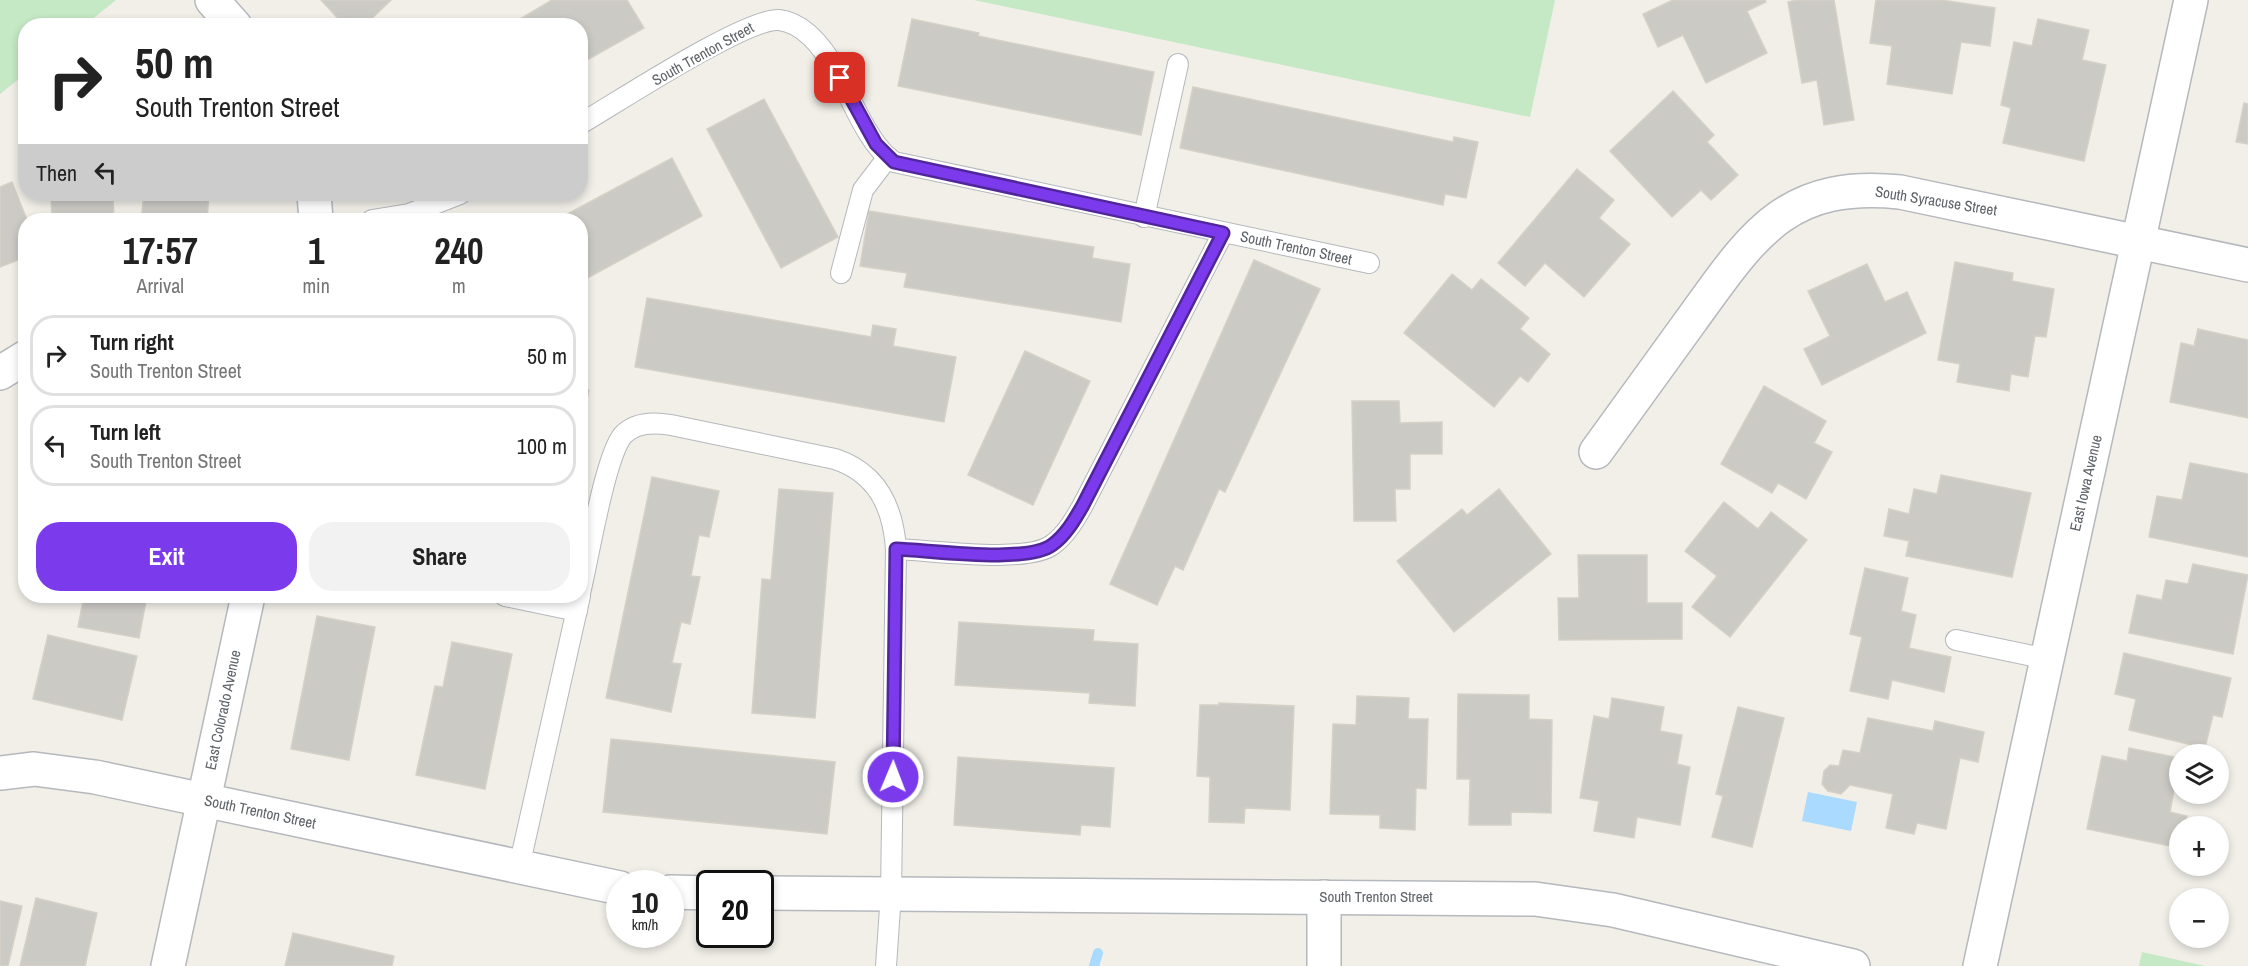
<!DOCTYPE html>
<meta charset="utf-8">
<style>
:root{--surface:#fff;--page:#f2f2f2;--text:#222;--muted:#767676;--line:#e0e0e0;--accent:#7c3aed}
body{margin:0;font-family:"Archivo Narrow",sans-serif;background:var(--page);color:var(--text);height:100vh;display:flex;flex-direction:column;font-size:22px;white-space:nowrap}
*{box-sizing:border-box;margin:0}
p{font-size:20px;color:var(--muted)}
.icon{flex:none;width:33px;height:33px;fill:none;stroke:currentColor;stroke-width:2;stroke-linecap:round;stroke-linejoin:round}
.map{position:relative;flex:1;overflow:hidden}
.panel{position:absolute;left:18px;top:213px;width:570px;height:390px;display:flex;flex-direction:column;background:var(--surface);border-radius:24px;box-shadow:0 3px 9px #0003}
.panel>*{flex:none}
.guide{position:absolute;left:18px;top:18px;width:570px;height:183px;border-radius:24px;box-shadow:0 3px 9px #0003;background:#fff;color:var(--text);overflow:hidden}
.controls{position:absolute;left:2169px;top:744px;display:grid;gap:12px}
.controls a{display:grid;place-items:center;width:60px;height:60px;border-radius:50%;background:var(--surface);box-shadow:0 3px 9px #0003;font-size:30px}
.speed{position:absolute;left:606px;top:870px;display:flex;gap:12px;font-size:30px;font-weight:700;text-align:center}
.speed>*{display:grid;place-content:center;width:78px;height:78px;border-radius:50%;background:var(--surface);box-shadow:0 3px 9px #0003;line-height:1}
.speed small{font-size:15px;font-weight:400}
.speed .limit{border:3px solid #111;border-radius:9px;background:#fff;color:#111}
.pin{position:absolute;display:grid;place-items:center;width:51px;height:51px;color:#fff;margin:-26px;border-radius:12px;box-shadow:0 3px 9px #0006}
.me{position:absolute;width:66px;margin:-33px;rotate:1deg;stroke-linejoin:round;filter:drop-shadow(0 0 4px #0008)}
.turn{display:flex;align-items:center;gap:21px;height:126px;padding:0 18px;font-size:27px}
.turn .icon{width:78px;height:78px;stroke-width:2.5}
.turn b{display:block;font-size:42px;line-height:51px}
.then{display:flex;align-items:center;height:57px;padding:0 18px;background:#0003;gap:12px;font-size:22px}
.eta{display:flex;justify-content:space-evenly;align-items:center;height:102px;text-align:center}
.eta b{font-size:36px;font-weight:700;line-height:42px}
.action{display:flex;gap:12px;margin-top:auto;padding:12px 18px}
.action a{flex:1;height:69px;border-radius:24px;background:var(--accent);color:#fff;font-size:24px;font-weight:700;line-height:69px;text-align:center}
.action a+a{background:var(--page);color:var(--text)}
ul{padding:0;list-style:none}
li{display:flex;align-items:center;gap:18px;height:81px;margin:0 12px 9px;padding:0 6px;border:3px solid var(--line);border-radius:24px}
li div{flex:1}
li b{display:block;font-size:22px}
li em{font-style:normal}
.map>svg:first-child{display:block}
.green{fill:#c5e8c5}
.water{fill:#aadaff}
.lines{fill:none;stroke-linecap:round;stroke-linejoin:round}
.stream{stroke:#aadaff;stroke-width:10}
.building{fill:#cccac5;stroke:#d6d1c6;stroke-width:1.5}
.service-casing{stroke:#b5b8bc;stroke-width:22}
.minor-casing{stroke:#b5b8bc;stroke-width:36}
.service{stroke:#fff;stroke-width:20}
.minor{stroke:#fff;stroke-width:33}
.route-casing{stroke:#51269a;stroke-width:15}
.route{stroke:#7c3aed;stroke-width:10}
.labels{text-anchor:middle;stroke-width:4.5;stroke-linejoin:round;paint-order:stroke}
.street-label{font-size:15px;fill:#5f6368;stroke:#fff}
</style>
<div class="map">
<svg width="2248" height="966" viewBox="0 0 2248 966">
<rect width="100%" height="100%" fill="#f1efe8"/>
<g class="green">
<path d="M0 0H116L85 25 26 26 25 74 0 94Z"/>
<path d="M974 0H1555L1530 117Z"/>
<path d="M2142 952 2205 966H2139Z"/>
</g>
<path class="water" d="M1808 792 1857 802 1851 831 1802 821Z"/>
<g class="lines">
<path class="stream" d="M1094 966 1098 953"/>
</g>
<g class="building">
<path d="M321 0H391L364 26H345Z"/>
<path d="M552 0H627L644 28 580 64V26H508Z"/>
<path d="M1673 0H1765L1766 2 1747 11 1767 53 1706 83 1683 35 1658 47 1643 14Z"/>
<path d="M1797 0H1834L1854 120 1824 125 1817 80 1802 83 1788 2Z"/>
<path d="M1876 0H1941L1995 8 1990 46 1961 42 1952 94 1887 84 1892 46 1870 43Z"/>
<path d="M912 19 979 33 978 36 1154 72 1141 135 898 86Z"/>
<path d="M2038 19 2089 30 2082 60 2106 65 2084 161 2003 143 2011 108 2001 105 2014 42 2032 46Z"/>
<path d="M1193 87 1453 142 1454 137 1478 142 1466 198 1445 194 1443 205 1180 148Z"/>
<path d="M1673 91 1714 135 1707 142 1738 175 1711 200 1701 190 1672 217 1610 151Z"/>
<path d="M764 99 838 237 781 268 707 129Z"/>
<path d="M2244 103 2248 104V144L2236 142Z"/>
<path d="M672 158 702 216 580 282V220H556Z"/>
<path d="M1577 169 1614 200 1599 218 1630 244 1584 297 1545 263 1525 286 1498 263Z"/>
<path d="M12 182 27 220 26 257 0 267V187Z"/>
<path d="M51 194H113L114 220H52Z"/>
<path d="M144 194H209L207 220H141Z"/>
<path d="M869 211 1094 247 1092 258 1130 264 1121 322 904 287 907 273 860 266Z"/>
<path d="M1254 260 1320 289 1225 492 1219 489 1183 570 1175 566 1157 605 1110 584Z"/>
<path d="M1955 262 2013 273 2012 281 2054 289 2046 337 2035 336 2028 377 2011 374 2009 391 1957 382 1960 364 1938 360Z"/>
<path d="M1867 264 1885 302 1907 292 1926 333 1822 385 1804 349 1830 336 1808 291Z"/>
<path d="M1452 274 1472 290 1481 279 1529 318 1520 329 1550 354 1528 382 1520 376 1494 407 1404 333Z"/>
<path d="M647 298 871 337 873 325 896 329 893 346 956 357 944 422 635 367Z"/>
<path d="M2198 329 2248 340V418L2170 402 2181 343 2194 346Z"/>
<path d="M1025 351 1090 381 1033 505 968 475Z"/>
<path d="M1764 386 1826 421 1814 443 1832 452 1806 499 1778 483 1772 493 1721 464Z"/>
<path d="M580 388 589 390 584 412 580 411Z"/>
<path d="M1352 401H1399L1400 423 1442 422V454H1410V489H1395L1396 521H1354Z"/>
<path d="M2190 463 2248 474V557L2149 537 2157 496 2182 500Z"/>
<path d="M1941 475 2031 493 2012 577 1906 556 1909 541 1884 536 1889 509 1909 514 1914 489 1937 494Z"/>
<path d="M652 477 719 491 709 537 699 535 691 576 700 577 690 624 681 622 672 663 681 664 671 712 606 698Z"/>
<path d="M779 489 833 493 815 718 752 713 762 579 771 580Z"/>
<path d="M1499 489 1551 554 1454 632 1397 561 1462 509 1467 515Z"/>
<path d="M1724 502 1758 529 1771 512 1807 540 1730 637 1692 607 1717 576 1685 551Z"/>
<path d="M1578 555H1647V603H1682V639L1559 640 1558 598H1579Z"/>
<path d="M2193 564 2248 575 2233 654 2129 633 2137 595 2162 600 2166 580 2188 584Z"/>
<path d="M1865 568 1908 578 1901 611 1916 615 1909 648 1951 657 1944 692 1892 680 1888 699 1850 691 1862 637 1850 634Z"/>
<path d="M84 596H147L139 638 78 627Z"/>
<path d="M317 616 375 627 349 760 291 749Z"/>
<path d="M959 622 1094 630 1093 641 1138 644 1135 706 1089 703 1090 693 955 685Z"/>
<path d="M48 635 137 656 122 720 33 699Z"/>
<path d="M452 642 512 654 485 789 416 775 435 686 443 687Z"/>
<path d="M2124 653 2231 678 2222 717 2213 715 2205 748 2129 730 2136 699 2115 694Z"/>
<path d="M1458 694 1529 695V719L1552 720 1551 813 1511 812V825H1469L1470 779H1457Z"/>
<path d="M1357 696 1409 698 1408 719H1428L1426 789 1416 788 1415 830 1380 828V815L1330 814 1333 724 1356 725Z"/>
<path d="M1612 698 1664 707 1660 731 1682 735 1677 764 1690 767 1680 825 1637 817 1634 838 1594 831 1599 801 1580 798 1594 716 1609 719Z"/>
<path d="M1219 703 1294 706 1290 810 1245 808 1244 823 1209 822 1210 777 1197 776 1200 705H1219Z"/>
<path d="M1738 707 1784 718 1752 847 1712 837 1723 796 1716 794Z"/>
<path d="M1868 718 1933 731 1935 721 1984 732 1978 762 1960 758 1946 829 1917 823 1914 834 1886 828 1893 794 1850 785 1841 794 1828 791 1822 784 1824 771 1830 765 1839 766 1843 750 1860 753Z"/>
<path d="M611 739 835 762 827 834 603 812Z"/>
<path d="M2129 748 2180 758 2170 812 2187 816 2185 826H2180V848L2087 829 2102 756 2127 761Z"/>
<path d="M958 757 1114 768 1110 827 1081 825 1080 835 954 825Z"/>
<path d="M36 898 97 913 85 966H20Z"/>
<path d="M0 901 22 906 8 966H0Z"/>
<path d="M293 933 394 956 392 966H285Z"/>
</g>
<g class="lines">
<defs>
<g id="service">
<path d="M580 124C615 104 747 17 779 20 806 23 826 52 838 74 851 99 870 147 894 162L1369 263"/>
<path d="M1144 217 1178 64"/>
<path d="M372 220 409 214 460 194"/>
<path d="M841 273 863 190 888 157"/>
<path d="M896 549C931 550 1026 564 1052 545 1066 535 1075 519 1083 505L1223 233"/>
<path d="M580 593C588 561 605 456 623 435 635 422 654 422 671 425L835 459C877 473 893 506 896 549L891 893 886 966"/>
<path d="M505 596 577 611"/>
<path d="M1956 640 2047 659"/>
<path d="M519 867 580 596"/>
</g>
<g id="minor">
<path d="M212 0 235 26"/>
<path d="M314 194 316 220"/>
<path d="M0 373 26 357"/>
<path d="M1596 452C1628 408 1659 365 1690 322 1751 238 1784 180 1900 192L2248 265"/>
<path d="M0 773 34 769 95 777 620 888"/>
<path d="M670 892 710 893"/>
<path d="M760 893 1535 899 1613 910 1853 966"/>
<path d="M168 966 248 596"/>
<path d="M1324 966V897"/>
<path d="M1980 966 2191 0"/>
</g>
</defs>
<use href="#service" class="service-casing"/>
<use href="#minor" class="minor-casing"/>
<use href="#service" class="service"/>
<use href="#minor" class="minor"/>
</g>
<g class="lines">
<defs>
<path id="route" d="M840 78 876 144 894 162 1223 233 1083 505C1075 519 1066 535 1052 545 1026 564 931 550 896 549L893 777"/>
</defs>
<use href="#route" class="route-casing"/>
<use href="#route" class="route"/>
</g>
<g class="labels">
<g class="street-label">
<text transform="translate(703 54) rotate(-29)" y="5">South Trenton Street</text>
<text transform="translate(1936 201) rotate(9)" y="5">South Syracuse Street</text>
<text transform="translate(1296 248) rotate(12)" y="5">South Trenton Street</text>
<text transform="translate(2086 483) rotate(-77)" y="5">East Iowa Avenue</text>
<text transform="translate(223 710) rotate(-78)" y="5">East Colorado Avenue</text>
<text transform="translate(260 812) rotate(12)" y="5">South Trenton Street</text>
<text x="1376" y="902">South Trenton Street</text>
</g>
</g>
</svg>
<div class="controls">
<a><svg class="icon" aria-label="layers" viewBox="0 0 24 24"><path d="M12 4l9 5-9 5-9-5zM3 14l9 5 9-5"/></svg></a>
<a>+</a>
<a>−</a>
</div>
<div class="speed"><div>10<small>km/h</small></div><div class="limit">20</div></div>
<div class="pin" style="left:840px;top:78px;background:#d93025"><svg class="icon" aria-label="arrive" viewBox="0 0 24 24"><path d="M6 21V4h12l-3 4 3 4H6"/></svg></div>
<svg class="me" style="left:893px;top:777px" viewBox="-20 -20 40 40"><circle r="17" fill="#7c3aed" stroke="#fff" stroke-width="3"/><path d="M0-11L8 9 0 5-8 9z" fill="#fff"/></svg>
<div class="guide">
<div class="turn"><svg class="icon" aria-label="right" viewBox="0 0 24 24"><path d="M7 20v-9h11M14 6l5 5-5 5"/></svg><div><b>50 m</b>South Trenton Street</div></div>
<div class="then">Then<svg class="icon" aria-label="left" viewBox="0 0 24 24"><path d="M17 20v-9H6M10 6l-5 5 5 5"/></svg></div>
</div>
<section class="panel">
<div class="eta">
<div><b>17:57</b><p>Arrival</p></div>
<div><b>1</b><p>min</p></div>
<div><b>240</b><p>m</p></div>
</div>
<ul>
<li><svg class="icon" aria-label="right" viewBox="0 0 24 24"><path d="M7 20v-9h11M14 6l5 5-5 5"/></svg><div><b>Turn right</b><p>South Trenton Street</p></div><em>50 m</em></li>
<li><svg class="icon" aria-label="left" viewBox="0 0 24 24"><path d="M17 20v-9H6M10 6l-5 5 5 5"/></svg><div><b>Turn left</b><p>South Trenton Street</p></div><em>100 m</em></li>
</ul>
<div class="action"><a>Exit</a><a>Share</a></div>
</section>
</div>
